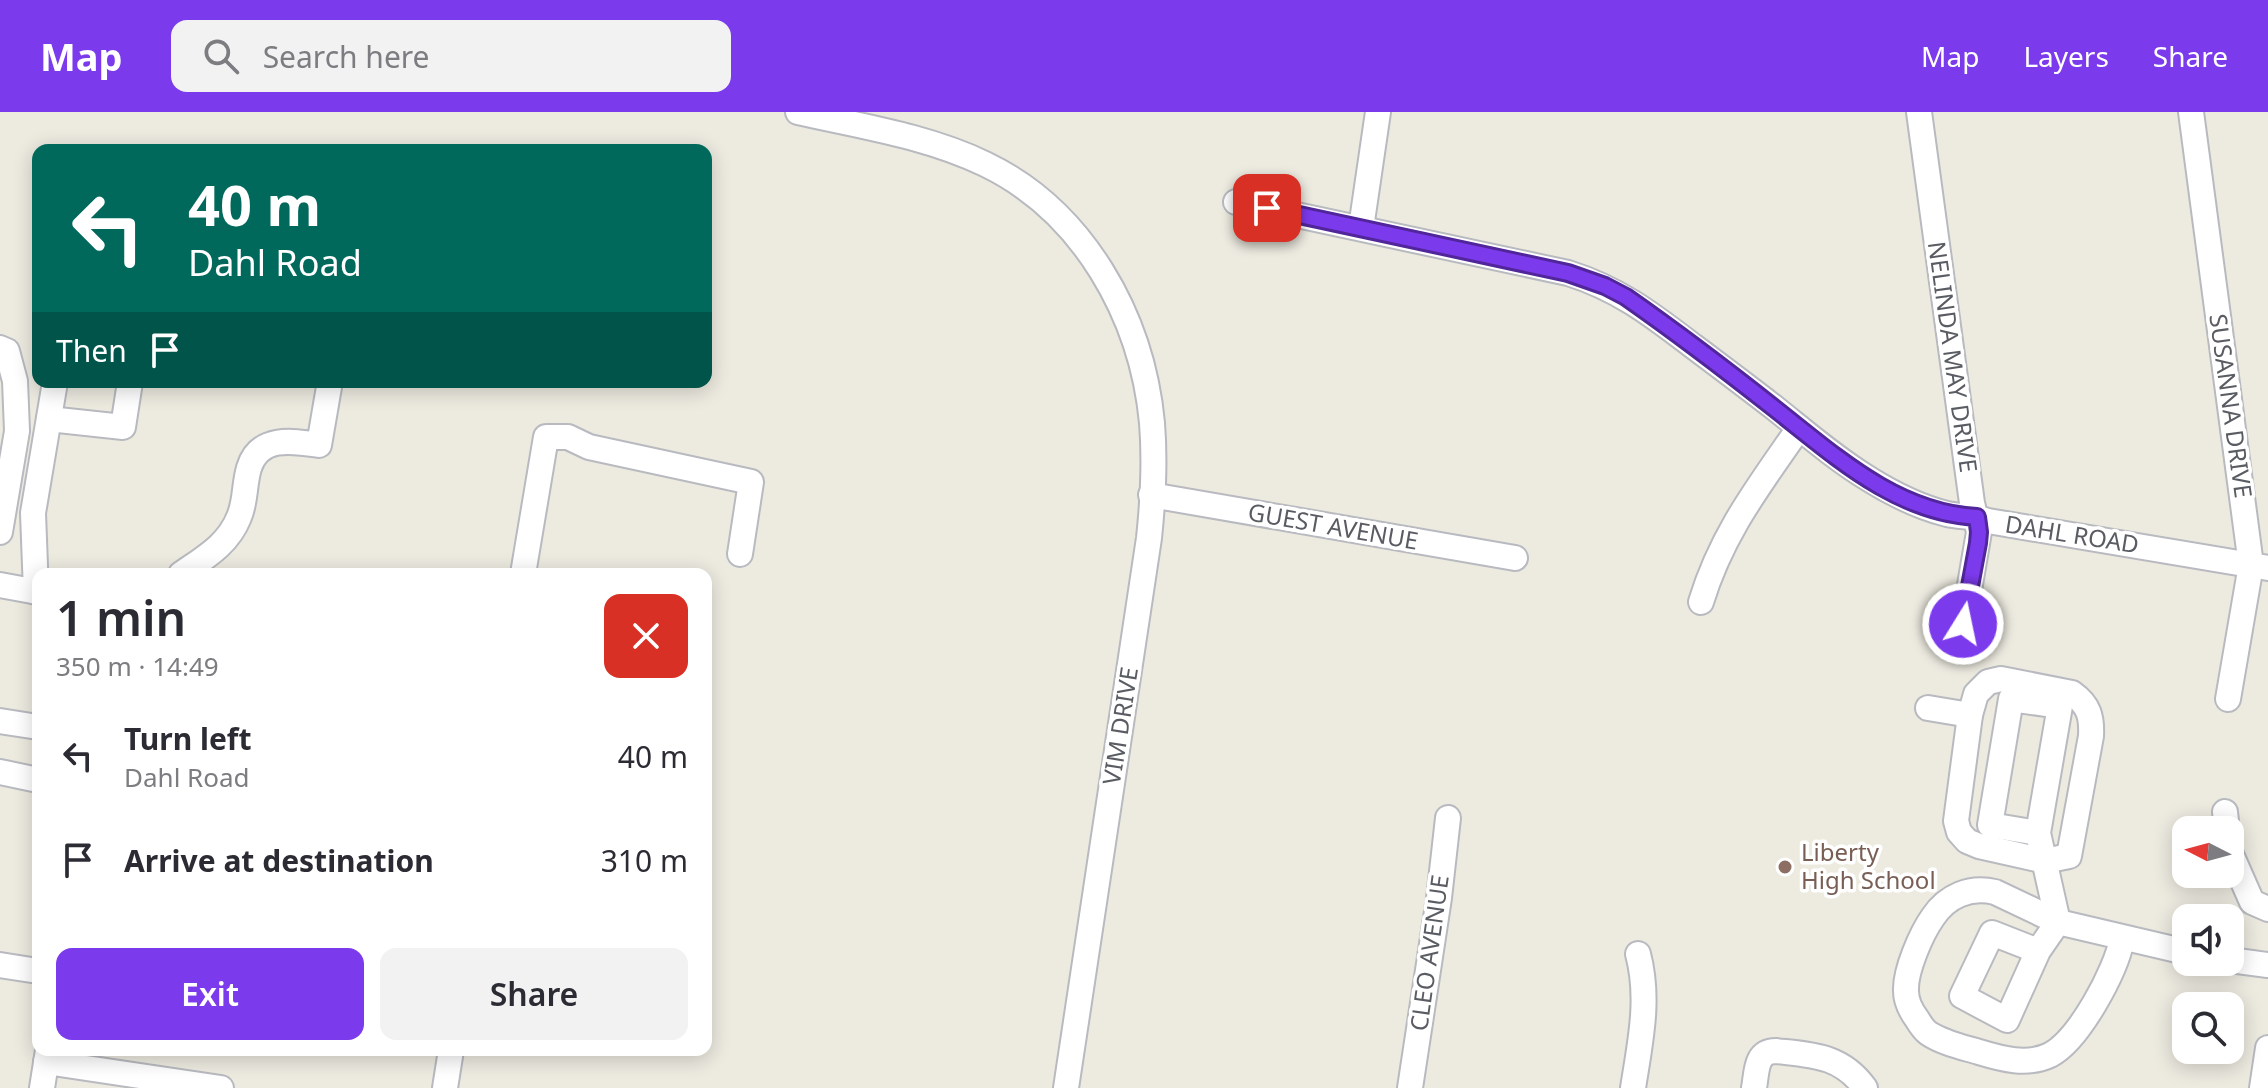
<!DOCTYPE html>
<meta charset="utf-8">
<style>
:root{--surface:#fff;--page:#f2f2f3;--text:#2b2b33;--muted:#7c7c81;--accent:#7c3aed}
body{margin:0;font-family:"Noto Sans",sans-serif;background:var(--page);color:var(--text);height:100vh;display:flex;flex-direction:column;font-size:30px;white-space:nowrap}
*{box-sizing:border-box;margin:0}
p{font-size:26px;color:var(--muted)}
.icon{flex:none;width:44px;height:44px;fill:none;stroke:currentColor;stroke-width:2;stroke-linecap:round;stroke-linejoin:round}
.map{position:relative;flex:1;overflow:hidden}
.panel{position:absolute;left:32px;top:456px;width:680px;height:488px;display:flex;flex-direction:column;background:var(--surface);border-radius:16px;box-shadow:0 4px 20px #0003}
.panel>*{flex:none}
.banner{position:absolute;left:32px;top:32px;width:680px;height:244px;border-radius:16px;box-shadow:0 4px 20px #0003;background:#00695c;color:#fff;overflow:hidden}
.needle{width:52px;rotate:276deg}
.buttons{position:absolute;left:2172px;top:704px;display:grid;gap:16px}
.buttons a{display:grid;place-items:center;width:72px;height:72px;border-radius:16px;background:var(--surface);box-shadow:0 4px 20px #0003;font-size:40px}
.pin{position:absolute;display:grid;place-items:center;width:68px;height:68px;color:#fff;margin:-34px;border-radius:16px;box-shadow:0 4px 12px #0006}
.me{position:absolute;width:88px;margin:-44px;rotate:10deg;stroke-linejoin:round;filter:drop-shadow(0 0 6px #0008)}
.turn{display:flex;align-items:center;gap:28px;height:168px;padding:0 24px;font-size:36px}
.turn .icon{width:104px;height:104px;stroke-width:2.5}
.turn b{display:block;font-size:56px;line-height:68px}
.then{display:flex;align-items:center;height:76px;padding:0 24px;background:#0003;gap:16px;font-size:30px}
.round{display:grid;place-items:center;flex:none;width:84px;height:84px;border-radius:16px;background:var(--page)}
.headline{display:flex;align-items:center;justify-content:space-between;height:136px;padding:0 24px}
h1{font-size:48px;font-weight:600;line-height:60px}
.cta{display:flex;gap:16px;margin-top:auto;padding:16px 24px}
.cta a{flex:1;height:92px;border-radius:16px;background:var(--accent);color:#fff;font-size:32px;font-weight:600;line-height:92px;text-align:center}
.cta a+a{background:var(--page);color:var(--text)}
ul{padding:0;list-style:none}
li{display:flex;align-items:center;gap:24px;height:104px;padding:0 24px}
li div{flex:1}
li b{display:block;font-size:30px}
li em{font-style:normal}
header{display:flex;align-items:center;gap:48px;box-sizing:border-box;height:112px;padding:0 40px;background:var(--accent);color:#fff}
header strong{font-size:38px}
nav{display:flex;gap:44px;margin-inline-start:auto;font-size:28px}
.search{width:560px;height:72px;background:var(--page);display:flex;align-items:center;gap:20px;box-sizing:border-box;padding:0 28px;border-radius:16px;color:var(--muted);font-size:30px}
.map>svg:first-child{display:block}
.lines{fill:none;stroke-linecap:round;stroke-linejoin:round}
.minor-casing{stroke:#b8bac0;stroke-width:28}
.minor{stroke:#fff;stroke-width:24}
.route-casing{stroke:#51269a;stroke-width:20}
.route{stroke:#7c3aed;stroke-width:14}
.education-dot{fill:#8d6e63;stroke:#fff;stroke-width:3}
.labels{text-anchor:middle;stroke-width:7;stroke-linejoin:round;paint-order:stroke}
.street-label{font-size:24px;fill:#595c62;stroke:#fff}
.education-label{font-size:24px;fill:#785e54;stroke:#fff;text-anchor:start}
</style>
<header>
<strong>Map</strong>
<div class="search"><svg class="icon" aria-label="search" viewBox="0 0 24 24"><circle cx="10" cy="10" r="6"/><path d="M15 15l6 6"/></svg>Search here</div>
<nav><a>Map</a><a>Layers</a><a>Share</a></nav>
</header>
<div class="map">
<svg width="2268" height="976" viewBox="0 0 2268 976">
<rect width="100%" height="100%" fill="#edebe0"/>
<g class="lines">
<defs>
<g id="minor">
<path d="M798 0C860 14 927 24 985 52 1083 99 1142 204 1152 311 1155 348 1153 388 1149 426L1066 976"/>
<path d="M1919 0 1972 391 1979 420 1959 537"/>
<path d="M2191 0 2251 453 2228 587"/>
<path d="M1236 90 1568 161C1619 177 1651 202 1693 234 1721 255 1749 276 1776 297 1806 321 1836 347 1869 367 1893 382 1919 395 1947 402 1961 405 1974 404 1988 409L2268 456"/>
<path d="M1361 116 1378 0"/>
<path d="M0 236 7 239 15 269 17 319 0 420"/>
<path d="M49 307 123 315 130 270"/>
<path d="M1151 383 1515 446"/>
<path d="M181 462C204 446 228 433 239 405 246 389 244 372 249 356 259 323 293 329 319 333L329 275"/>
<path d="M523 462 546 325H568L589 335 751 370 740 442"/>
<path d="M0 473 38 480"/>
<path d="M36 480 33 401 55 270"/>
<path d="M1701 490C1722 421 1759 374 1799 316"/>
<path d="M2001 567 2072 581C2089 593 2092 605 2091 624L2069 744 2045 749 1979 734 1967 729 1959 720 1956 709 1970 603 1976 582 1988 570Z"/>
<path d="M1928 596 1970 603"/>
<path d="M0 609 38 615"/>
<path d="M0 660 38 668"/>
<path d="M2225 700 2227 718"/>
<path d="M2230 740 2252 790 2268 797"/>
<path d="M2122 827C2116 859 2079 928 2050 943 2027 954 2002 947 1979 940 1962 935 1943 931 1928 921 1923 917 1920 912 1917 907 1911 899 1906 889 1906 879 1905 859 1921 822 1933 805 1947 784 1970 774 1995 780L2058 810 2186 840"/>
<path d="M2038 839 1992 821 1962 884 2007 908 2038 839 2058 810 2038 721 2060 594 2011 587 1990 713 2038 721"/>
<path d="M2230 848 2268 853"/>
<path d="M0 853 38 859"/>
<path d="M46 950 221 976"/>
<path d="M42 976 48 938"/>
<path d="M445 976 451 938"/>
<path d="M1410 976 1439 786 1448 706"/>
<path d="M1633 976C1640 931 1650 887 1638 842"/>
<path d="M1754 976C1757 960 1755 939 1776 939 1812 943 1841 943 1865 976"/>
<path d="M2262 976 2268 936"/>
</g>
</defs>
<use href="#minor" class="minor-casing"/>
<use href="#minor" class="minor"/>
</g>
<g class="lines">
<defs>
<path id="route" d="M1267 96 1568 161 1605 174 1626 185C1676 220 1726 258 1774 296 1834 343 1896 401 1977 405L1979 420 1978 431 1963 512"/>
</defs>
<use href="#route" class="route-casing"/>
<use href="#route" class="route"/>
</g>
<circle class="education-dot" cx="1785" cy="755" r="8"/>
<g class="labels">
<g class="street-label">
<text transform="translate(1952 245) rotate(82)" y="8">NELINDA MAY DRIVE</text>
<text transform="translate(2230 294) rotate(82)" y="8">SUSANNA DRIVE</text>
<text transform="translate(1333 415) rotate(10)" y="8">GUEST AVENUE</text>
<text transform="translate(2072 423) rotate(9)" y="8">DAHL ROAD</text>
<text transform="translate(1121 614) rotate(-81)" y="8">VIM DRIVE</text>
<text transform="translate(1430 841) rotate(-82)" y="8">CLEO AVENUE</text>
</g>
<g class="education-label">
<text x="1801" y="749">Liberty<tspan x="1801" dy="28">High School</tspan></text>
</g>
</g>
</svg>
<div class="buttons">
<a><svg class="needle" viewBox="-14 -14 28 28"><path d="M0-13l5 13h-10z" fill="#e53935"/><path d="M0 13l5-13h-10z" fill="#7c7c81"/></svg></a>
<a><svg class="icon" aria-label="sound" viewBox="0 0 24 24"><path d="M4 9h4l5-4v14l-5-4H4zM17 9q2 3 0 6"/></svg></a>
<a><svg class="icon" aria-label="search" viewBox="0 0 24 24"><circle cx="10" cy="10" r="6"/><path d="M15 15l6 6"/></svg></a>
</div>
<div class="pin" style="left:1267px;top:96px;background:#d93025"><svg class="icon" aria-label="arrive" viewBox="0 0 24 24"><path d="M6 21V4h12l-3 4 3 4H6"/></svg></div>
<svg class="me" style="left:1963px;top:512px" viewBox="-20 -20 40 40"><circle r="17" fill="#7c3aed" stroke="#fff" stroke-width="3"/><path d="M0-11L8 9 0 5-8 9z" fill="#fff"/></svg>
<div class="banner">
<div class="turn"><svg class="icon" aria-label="left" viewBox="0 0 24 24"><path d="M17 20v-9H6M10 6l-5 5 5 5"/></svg><div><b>40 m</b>Dahl Road</div></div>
<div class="then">Then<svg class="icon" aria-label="arrive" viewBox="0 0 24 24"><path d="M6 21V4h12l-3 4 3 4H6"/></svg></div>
</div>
<section class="panel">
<div class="headline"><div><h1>1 min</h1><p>350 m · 14:49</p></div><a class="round" style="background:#d93025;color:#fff"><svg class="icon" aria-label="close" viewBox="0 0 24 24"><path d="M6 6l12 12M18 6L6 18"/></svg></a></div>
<ul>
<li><svg class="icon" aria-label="left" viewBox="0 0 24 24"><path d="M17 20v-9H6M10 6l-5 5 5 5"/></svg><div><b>Turn left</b><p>Dahl Road</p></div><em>40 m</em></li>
<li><svg class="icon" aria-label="arrive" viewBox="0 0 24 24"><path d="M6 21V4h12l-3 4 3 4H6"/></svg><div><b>Arrive at destination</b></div><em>310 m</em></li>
</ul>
<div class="cta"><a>Exit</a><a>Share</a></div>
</section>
</div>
